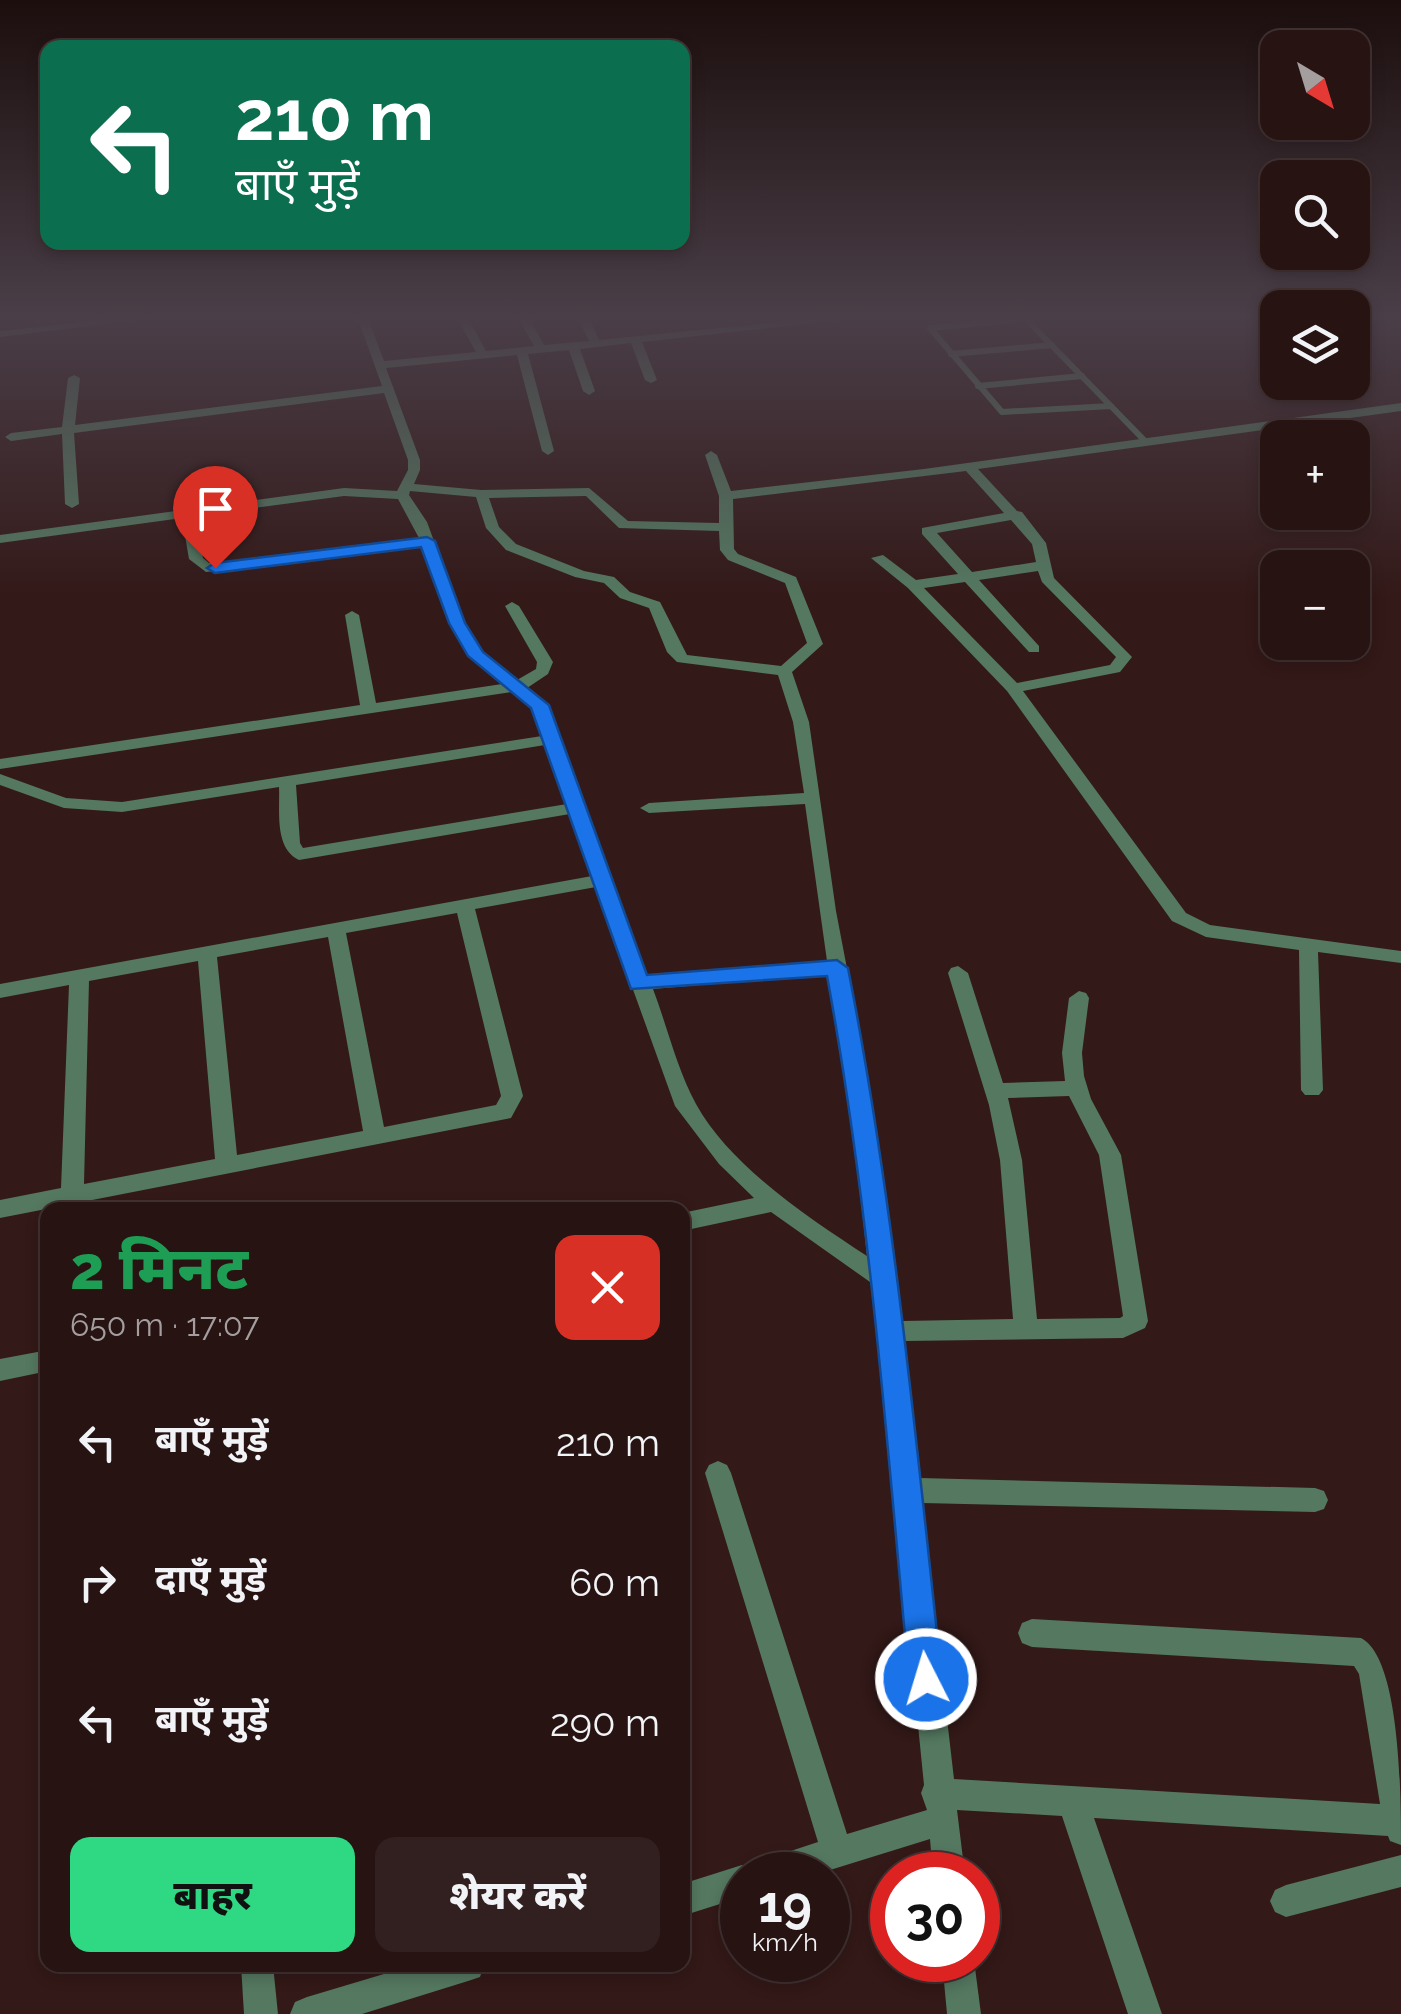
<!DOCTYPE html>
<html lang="hi">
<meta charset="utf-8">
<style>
:root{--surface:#261312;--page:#322020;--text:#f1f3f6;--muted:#a49e9f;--line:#423232;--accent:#2fd883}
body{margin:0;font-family:Raleway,"Noto Sans Devanagari",sans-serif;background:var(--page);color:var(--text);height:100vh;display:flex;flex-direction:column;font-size:38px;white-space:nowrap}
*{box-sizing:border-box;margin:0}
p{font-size:32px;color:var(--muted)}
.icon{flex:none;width:55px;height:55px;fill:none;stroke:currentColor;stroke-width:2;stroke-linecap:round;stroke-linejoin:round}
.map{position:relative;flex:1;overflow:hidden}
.sheet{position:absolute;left:40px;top:1202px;width:650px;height:770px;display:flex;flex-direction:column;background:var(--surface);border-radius:20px;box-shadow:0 5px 15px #0003,0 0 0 2px var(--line)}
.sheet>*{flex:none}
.guide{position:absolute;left:40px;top:40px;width:650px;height:210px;border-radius:20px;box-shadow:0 5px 15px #0003,0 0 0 2px var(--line);background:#0b6e4f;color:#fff;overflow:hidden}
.needle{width:65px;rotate:142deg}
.fabs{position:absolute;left:1260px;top:30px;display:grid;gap:20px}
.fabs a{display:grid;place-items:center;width:110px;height:110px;border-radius:20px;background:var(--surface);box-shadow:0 5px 15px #0003,0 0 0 2px var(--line);font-size:50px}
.speed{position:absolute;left:720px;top:1852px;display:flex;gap:20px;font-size:50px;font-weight:700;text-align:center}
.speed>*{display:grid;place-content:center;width:130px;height:130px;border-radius:50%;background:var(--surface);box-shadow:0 5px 15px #0003,0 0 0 2px var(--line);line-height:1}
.speed small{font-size:25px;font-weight:400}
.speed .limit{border:15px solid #d22;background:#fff;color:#111}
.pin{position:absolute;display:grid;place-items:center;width:85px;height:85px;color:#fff;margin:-102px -42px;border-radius:50% 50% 50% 0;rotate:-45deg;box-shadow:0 0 10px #0007}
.pin .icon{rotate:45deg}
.me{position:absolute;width:110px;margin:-55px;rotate:355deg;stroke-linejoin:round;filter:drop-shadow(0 0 8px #0008)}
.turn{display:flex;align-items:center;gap:35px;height:210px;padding:0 30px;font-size:45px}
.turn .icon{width:130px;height:130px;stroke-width:2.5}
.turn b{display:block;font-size:70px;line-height:85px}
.round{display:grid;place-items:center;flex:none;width:105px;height:105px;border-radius:20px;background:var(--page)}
.summary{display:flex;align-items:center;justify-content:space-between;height:170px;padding:0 30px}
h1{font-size:60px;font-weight:800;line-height:75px;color:#1e9e55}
.primary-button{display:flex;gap:20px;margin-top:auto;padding:20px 30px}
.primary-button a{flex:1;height:115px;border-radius:20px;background:var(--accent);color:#111;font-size:40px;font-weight:800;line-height:115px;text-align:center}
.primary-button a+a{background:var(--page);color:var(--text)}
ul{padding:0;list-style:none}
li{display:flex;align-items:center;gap:30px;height:140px;padding:0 30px}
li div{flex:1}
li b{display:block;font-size:38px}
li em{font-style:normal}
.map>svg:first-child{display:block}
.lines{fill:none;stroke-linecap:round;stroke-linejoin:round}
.service{stroke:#547860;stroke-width:6}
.minor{fill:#547860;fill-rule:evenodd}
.route{fill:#1a73e8;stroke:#114b97;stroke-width:2.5}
</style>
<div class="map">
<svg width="1401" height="2014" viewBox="0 0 1401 2014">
<rect width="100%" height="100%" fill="#331918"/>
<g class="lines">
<g class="service">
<path d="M951 354 1052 345"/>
<path d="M978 386 1082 376"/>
<path d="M1111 406 1002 412 930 328 1026 319 1145 441"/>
</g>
<g class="minor">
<path d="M133 316H170L0 337V331Z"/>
<path d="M357 316H367L384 361 476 352 456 316H467L486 351 534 346 517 316H528L544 345 589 341 577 316H588L599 340 839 316H879L642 342 657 380 651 383 645 380 631 343 580 349 595 391 589 395 583 391 569 350 528 354 554 451 548 455 542 451 517 355 386 368 420 460V470L414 484 481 490 589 488 628 521 719 523V496L705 455 711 451 717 455 731 491 924 469 1401 403V411L978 469 1017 511 1022 512 1046 543 1054 578 1132 657 1120 672 1023 691 1186 913 1210 925 1401 951V963L1318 952 1323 1090 1319 1095H1305L1301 1090 1299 950 1206 937 1172 921 1007 691 908 588 871 558 883 555 916 580 958 574 922 534V528L1004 513 966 471 733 499 734 549 738 554 796 577 823 644 792 672 809 722 836 911 867 1073 893 1277 902 1321 1013 1319 1000 1160 989 1105 948 973 951 968 958 966 968 973 1003 1083 1065 1081 1062 1053 1069 998 1079 991 1086 993 1089 998 1082 1053 1084 1076 1091 1099 1121 1155 1148 1321 1145 1328 1123 1338 904 1341 920 1478 1315 1488 1324 1491 1328 1500 1324 1509 1315 1512 922 1503 954 1779 1380 1804 1359 1674 1354 1666 1032 1647 1022 1643 1018 1633 1022 1623 1032 1619 1361 1638C1401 1658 1401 1800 1401 1845L1390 1841 1388 1836 1094 1818 1162 2014H1128L1062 1816 957 1810 965 1875H933L930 1839 814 1875H742V1897L682 1916V1884L742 1865 749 1868 751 1864 818 1842 705 1473 709 1465 718 1461 727 1465 731 1473 847 1834 927 1810 921 1793 924 1785 876 1306 870 1282 771 1212 682 1231V1213L754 1198 719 1164 675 1106 596 887 475 909 523 1096 511 1118 0 1218V1200L61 1188 69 985 0 998V984L592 876 570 814 299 860C274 848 280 811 279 787L122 812 64 808 0 785V774L66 798 122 802 542 736 532 707 512 692 0 769V759L360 705 345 615 352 611 359 615 376 703 502 684 472 659 450 623 422 546 206 572 189 559 182 518 0 543V535L344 488 397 491 408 470V460L384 393 74 433 79 504 72 508 65 504 62 434 11 441 5 437 11 433 62 427 68 378 74 375 80 378 75 425 382 386ZM410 491 476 497 486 528 506 550 575 577 604 583 620 598 649 608 667 652 677 662 778 675 793 722 804 793 649 803 640 808 649 813 805 804 827 961 648 976 547 705 527 688 548 674 553 662 519 606 512 602 505 606 537 662 536 669 517 680 483 653 464 623 427 522 409 495ZM344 496 398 499 419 538 209 563 203 558 195 516ZM586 496 619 528 719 531 720 550 728 560 785 583 807 643 781 666 687 655 660 602 630 592 614 577 584 571 516 544 499 527 489 498ZM1011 520 1032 544 1036 562 972 572 937 533ZM1038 571 1042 582 1116 657 1110 665 1017 683 924 588 965 582 1029 652H1039V646L979 580ZM545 745 567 804 303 848 300 843 296 785ZM457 913 501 1096 496 1105 384 1127 346 933ZM328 937 363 1131 237 1155 217 957ZM198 961 215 1159 84 1184 89 981ZM829 974 847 1073 867 1256C809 1218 730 1166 696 1104 677 1069 667 1026 653 989ZM1069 1096 1099 1155 1123 1316 1120 1318 1037 1319 1022 1160 1008 1098Z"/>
<path d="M48 1350V1371L0 1381V1359Z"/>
<path d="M1401 1855V1887L1286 1917 1275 1912 1270 1901 1275 1890 1286 1885Z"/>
<path d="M942 1960H974L981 2014H947Z"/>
<path d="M241 1965H273L278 2014H244Z"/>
<path d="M414 1965H484L480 1977 468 1981 362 2014H290L295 2002 307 1997Z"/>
</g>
</g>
<linearGradient id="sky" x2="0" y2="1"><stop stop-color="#1c0e0d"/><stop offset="0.53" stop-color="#4a3e48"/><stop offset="1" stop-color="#4a3e48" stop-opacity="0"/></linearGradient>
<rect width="1401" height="598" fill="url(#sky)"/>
<path class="route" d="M427 537 435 541 465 623 483 652 549 705 647 975 837 960 848 968C894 1202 916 1441 942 1679L937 1691 926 1695 914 1691 909 1679C887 1444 870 1208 827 976L631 989 531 708 468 656 449 623 421 547 215 573 207 568 215 563Z"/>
</svg>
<div class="fabs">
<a><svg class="needle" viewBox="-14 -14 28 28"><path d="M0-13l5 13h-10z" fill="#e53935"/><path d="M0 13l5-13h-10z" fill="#a49e9f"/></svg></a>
<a><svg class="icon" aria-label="search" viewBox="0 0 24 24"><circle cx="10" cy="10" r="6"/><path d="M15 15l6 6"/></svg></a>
<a><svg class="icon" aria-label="layers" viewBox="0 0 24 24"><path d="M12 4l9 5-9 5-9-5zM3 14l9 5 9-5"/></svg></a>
<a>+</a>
<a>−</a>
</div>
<div class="speed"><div>19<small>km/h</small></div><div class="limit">30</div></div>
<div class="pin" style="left:215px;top:568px;background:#d93025"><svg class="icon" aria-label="arrive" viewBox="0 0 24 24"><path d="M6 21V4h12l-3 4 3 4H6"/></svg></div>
<svg class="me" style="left:926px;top:1679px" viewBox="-20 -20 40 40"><circle r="17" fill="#1a73e8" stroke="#fff" stroke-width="3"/><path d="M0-11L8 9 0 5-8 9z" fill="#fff"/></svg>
<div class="guide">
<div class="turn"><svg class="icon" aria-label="left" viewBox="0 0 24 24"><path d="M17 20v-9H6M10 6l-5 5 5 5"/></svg><div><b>210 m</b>बाएँ मुड़ें</div></div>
</div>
<section class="sheet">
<div class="summary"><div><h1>2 मिनट</h1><p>650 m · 17:07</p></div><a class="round" style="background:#d93025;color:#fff"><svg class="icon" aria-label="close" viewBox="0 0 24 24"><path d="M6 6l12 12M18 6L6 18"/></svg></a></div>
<ul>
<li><svg class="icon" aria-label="left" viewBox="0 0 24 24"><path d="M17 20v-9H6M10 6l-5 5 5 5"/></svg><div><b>बाएँ मुड़ें</b></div><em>210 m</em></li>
<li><svg class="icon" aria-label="right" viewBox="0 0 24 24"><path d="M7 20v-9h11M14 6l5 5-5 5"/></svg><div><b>दाएँ मुड़ें</b></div><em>60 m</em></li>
<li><svg class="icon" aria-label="left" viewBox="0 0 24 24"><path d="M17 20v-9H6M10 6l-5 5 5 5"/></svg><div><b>बाएँ मुड़ें</b></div><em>290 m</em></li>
</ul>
<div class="primary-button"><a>बाहर</a><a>शेयर करें</a></div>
</section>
</div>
